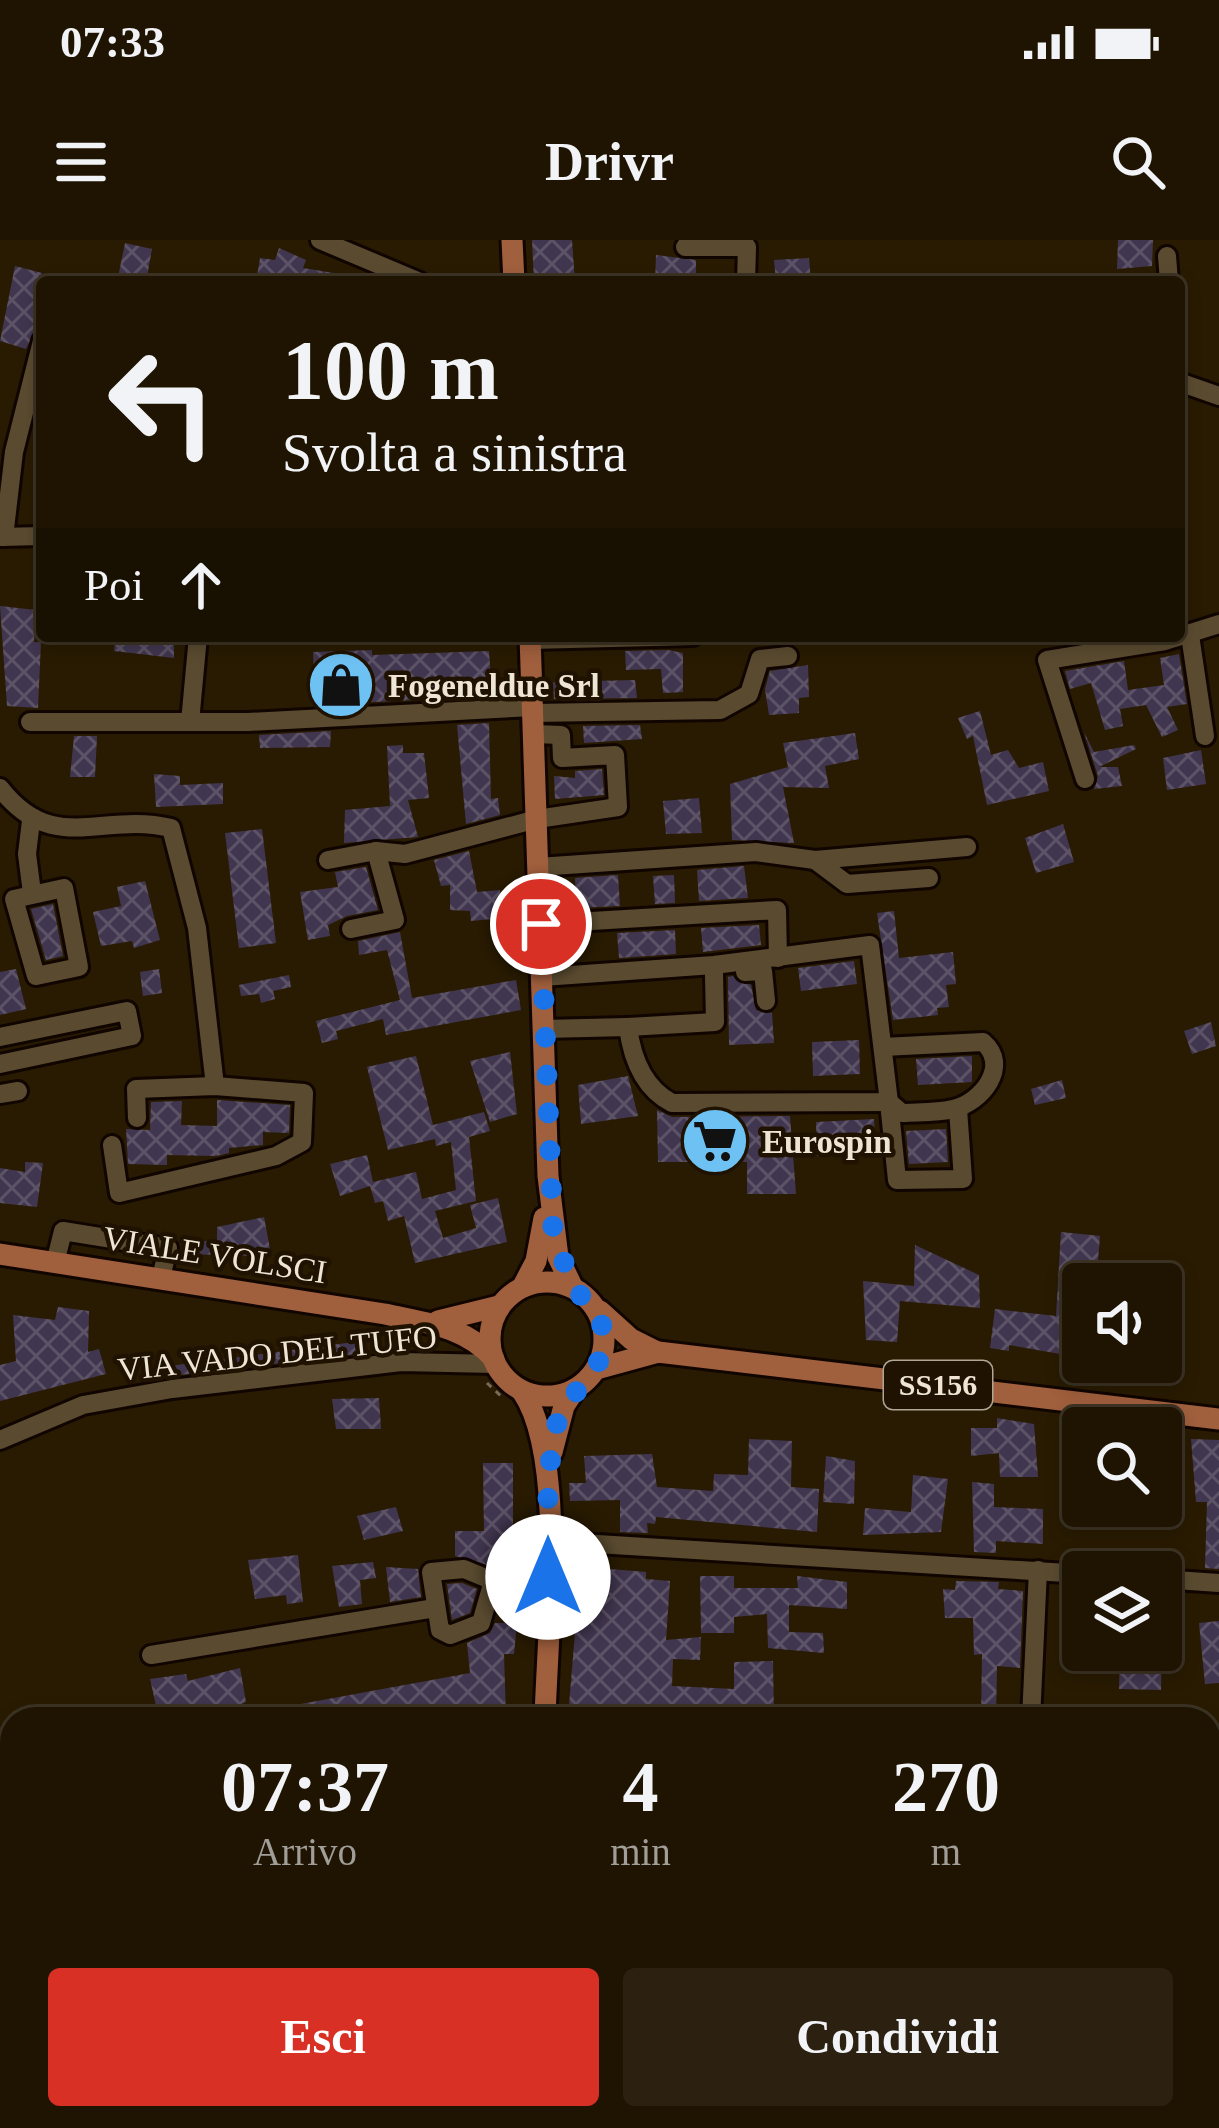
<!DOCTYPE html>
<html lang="it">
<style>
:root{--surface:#1f1402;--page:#2c2111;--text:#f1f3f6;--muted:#a19e99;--line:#3c3324;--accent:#d93025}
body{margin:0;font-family:Georgia,serif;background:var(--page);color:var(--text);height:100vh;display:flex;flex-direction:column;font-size:45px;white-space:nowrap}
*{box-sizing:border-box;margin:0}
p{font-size:39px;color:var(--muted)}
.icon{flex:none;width:66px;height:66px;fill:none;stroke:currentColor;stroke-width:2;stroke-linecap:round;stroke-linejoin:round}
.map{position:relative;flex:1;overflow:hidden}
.drawer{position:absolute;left:0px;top:1467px;width:1221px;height:423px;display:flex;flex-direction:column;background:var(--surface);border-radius:36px 36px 0 0;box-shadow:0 6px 18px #0003,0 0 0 3px var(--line)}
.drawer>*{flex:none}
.top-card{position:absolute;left:36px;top:36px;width:1149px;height:366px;border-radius:12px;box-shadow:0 6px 18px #0003,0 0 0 3px var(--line);background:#1f1402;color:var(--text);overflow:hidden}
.buttons{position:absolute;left:1062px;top:1023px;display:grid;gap:24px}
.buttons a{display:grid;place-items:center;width:120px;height:120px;border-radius:12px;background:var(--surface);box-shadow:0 6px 18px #0003,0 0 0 3px var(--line);font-size:60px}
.pin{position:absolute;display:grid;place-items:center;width:102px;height:102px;color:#fff;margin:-51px;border:6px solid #fff;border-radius:50%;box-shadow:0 3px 12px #0007}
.me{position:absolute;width:132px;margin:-66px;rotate:0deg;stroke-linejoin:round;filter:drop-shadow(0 0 9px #0008)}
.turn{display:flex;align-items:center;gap:42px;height:252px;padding:0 48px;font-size:54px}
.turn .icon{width:156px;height:156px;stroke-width:2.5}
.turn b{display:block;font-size:84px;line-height:102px}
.then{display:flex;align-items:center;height:114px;padding:0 48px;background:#0003;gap:24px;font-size:45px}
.eta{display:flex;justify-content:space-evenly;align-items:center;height:204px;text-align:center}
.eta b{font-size:72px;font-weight:700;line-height:84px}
.action{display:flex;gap:24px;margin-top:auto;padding:24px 48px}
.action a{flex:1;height:138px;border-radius:12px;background:var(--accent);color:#fff;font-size:48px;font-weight:700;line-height:138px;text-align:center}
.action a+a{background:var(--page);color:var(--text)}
.status{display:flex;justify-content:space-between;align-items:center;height:84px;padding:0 60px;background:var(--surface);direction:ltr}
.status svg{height:33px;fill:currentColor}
header{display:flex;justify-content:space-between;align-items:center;height:156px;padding:0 48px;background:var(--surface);font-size:54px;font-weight:700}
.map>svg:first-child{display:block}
.building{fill:url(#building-cross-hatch)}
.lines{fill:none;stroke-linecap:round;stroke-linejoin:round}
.minor-casing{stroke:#110500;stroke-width:24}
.major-casing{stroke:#110500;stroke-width:27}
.path{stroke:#776b55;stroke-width:3;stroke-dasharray:6 6;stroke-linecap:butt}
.minor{stroke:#5a4b30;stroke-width:18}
.major{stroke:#a05f3d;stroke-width:21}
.route{stroke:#1a73e8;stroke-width:21;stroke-dasharray:0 37.8}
.labels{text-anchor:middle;stroke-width:9;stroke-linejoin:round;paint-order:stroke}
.shield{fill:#1f1200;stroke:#b0a695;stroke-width:3}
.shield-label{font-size:30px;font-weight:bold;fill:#eee5d5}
.poi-label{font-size:33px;font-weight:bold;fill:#eee5d5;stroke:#1f1200;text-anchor:start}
.street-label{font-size:33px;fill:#eee5d5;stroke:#1f1200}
</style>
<div class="status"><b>07:33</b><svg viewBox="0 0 49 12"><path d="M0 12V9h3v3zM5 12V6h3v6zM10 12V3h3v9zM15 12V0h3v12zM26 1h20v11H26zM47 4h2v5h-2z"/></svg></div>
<header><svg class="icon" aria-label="menu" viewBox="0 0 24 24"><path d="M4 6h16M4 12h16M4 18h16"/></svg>Drivr<svg class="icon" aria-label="search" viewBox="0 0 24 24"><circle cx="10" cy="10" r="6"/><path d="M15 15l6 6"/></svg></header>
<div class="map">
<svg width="1219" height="1888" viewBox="0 0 1219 1888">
<defs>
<pattern id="building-cross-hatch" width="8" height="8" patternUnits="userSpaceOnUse" patternTransform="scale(3)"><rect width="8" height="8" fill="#41364f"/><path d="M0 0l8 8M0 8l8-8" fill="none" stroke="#5d5367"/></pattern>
</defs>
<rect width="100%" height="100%" fill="#291b02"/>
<g class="building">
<path d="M532 0H572L575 42H534Z"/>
<path d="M1118 0H1153L1152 26 1117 29Z"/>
<path d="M125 3 152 9 146 42H117Z"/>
<path d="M279 8 306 20 303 28 340 34V42H256L260 18 275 20Z"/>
<path d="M656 15 696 20V40L655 42Z"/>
<path d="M809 18 811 42H776L774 20Z"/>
<path d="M15 26 42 33V77L26 109 0 101Z"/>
<path d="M0 366 36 370 34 402H41L38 468 7 466Z"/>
<path d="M116 396H174V418L114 411Z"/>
<path d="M372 410V415L489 411 492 456 315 465 313 412Z"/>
<path d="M668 410 683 413V452L663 453 661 429 626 430 625 411Z"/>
<path d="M1179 414 1187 464 1167 467 1178 490 1162 497 1146 465 1120 469 1123 486 1105 490 1091 443 1070 449 1065 431 1124 421 1128 450 1164 445 1160 418Z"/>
<path d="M808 425 809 457 799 458V473L769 475 765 449 770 431Z"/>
<path d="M635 440 637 458 554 459 553 442Z"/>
<path d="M980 471 991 515 1008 510 1019 528 1043 522 1049 551 987 565 973 496 967 499 958 478Z"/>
<path d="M489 483 491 559 498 558 500 575 466 584 457 485Z"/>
<path d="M640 485 642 499 584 503 583 486Z"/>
<path d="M331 491 330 507 260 508 259 495Z"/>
<path d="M1084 492 1094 512 1134 505 1136 509 1099 527H1118L1122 546 1094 549 1098 536Z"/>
<path d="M855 493 859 519 825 526 829 548 783 547 794 603 732 600 730 544 788 527 783 503Z"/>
<path d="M74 496H97L95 537H70Z"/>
<path d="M403 505V513H424L429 558 408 560 418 597 344 603 345 570 390 566 387 506Z"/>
<path d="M1201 510 1206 544 1167 550 1163 518Z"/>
<path d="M602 529 604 555 555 559 554 536 575 538V531Z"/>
<path d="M154 534 180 536V545L223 543V564L156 567Z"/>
<path d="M699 558 702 593 666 594 663 561Z"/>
<path d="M1063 584 1074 622 1036 633 1025 598Z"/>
<path d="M262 589 276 703 239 708 225 593Z"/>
<path d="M469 611 477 652 500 650 502 678 471 681 470 671 450 670V645L441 646 434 620Z"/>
<path d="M744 626 748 658 699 661 697 630Z"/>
<path d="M366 627 378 670 347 676 328 685 330 696 308 700 300 652 338 647 335 632Z"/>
<path d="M618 635 620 666 576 668 575 638Z"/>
<path d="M674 635 675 663 655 664 653 636Z"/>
<path d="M145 641 160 700 134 708 132 701 101 706 93 672 121 666 117 647Z"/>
<path d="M53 664 63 716 46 720 31 669Z"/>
<path d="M894 671 899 718 953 712 956 744 946 745 949 767 937 768 938 775 893 780 877 673Z"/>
<path d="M759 685 761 705 703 712 701 688Z"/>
<path d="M675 690 676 714 619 718 617 693Z"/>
<path d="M400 692 412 758 516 740 521 770 386 795 383 779 336 791 338 799 322 803 316 781 400 760 387 710 359 715 358 701Z"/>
<path d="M854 721 857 744 801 751 798 728Z"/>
<path d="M16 729 26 769 0 775V732Z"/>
<path d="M159 729 162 753 143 756 140 732Z"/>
<path d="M289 735 291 747 273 751 275 759 261 763 259 754 241 756 239 745Z"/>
<path d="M733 736 751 745 756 770 772 773 774 803 729 805 728 737Z"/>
<path d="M1211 782 1216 806 1192 814 1184 791Z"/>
<path d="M859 800 860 834 813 836 812 802Z"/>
<path d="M510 812 517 874 490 882 470 821Z"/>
<path d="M416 816 433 885 484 872 490 891 469 897 476 961 435 971 443 998 476 988 470 965 498 958 507 1002 415 1023 404 976 388 981 383 961 375 963 370 946 340 956 330 924 367 915 373 942 416 932 422 959 456 950 451 902 436 906 435 899 388 910 367 827Z"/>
<path d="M972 816V842L918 845 916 819Z"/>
<path d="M628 836 638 876 581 884 578 845Z"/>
<path d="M1062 840 1066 858 1035 865 1031 849Z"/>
<path d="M217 860 290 865 289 893 263 892V905L229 908V913L216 916 167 915V925L128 924 126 889 150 890 151 862 182 861 181 885 217 886Z"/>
<path d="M657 870 672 877 790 876 796 954H747V922H658Z"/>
<path d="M874 879 876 913 817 916 816 882Z"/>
<path d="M946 889 948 922 909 924 906 891Z"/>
<path d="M25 922 43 923 37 967 0 963V928L25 932Z"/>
<path d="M264 977 270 1009 253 1016 186 1014 188 998 217 1003V987Z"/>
<path d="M1061 992 1100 996 1096 1044H1083V1118L1009 1105V1111L990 1108 995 1069 1056 1076Z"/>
<path d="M915 1005 979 1035 980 1068 900 1061 897 1102 866 1100 863 1041 914 1046Z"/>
<path d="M58 1067 89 1071 88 1112 99 1109 106 1134 0 1161V1125L16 1121 13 1075 55 1080Z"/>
<path d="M362 1101 364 1113 163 1137 161 1127Z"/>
<path d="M379 1158 381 1189H336L332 1159Z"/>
<path d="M997 1178 1034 1184 1038 1237H1000L999 1213 971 1216V1188H997Z"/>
<path d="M749 1199 792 1201 791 1247 819 1249 817 1292 656 1277 655 1284 647 1283 648 1293 620 1292V1260L570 1261 569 1243H586L584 1216 652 1214 657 1247 713 1251 714 1234 748 1235Z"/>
<path d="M1191 1199 1219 1200V1329L1205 1328 1207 1262H1196Z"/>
<path d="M826 1216 855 1221 854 1264 823 1262Z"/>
<path d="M483 1223H513V1326L495 1327 455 1316V1291H484Z"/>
<path d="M913 1235 948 1239 941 1292 863 1295 865 1268 911 1272Z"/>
<path d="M972 1242 994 1244V1267L1043 1269V1304L996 1301V1313L974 1312Z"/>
<path d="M396 1267 403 1291 364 1300 357 1276Z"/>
<path d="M298 1315 303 1362 287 1364 286 1355 255 1359 248 1320Z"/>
<path d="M373 1322 376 1338 360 1340 362 1364 339 1367 332 1326Z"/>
<path d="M386 1327 418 1329 421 1357 390 1362Z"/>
<path d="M610 1329 646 1332V1339L670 1341 666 1400 701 1397 700 1420 673 1419 672 1446 734 1449V1422L773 1421 774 1475 734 1477V1464L671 1465V1479L568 1477 580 1333 610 1335Z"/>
<path d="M700 1336H734V1348H798L797 1336 847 1342V1369L789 1365V1392L823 1393 824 1413 768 1408 767 1374 734 1377V1393H701Z"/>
<path d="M956 1341 999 1342 998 1349 1023 1351 1020 1428 997 1426 996 1479H981L982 1414 974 1415 973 1378H945L943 1349 955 1350Z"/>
<path d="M462 1343 477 1349 470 1373 452 1380 447 1344Z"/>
<path d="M1219 1381V1443L1205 1444 1199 1383Z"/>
<path d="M495 1383H517L514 1414H504L506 1479H258L257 1472 470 1433 467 1403 490 1393Z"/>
<path d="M1120 1410H1162L1161 1450 1119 1449Z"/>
<path d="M240 1428 246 1462 218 1473 159 1479 150 1439 186 1434 188 1441Z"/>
</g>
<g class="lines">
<defs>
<g id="minor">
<path d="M320 0 420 42"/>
<path d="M685 7H747L746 42"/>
<path d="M1167 16 1169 42"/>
<path d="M1179 142 1219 156"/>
<path d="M0 297 42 296"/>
<path d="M4 297 14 212 42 101"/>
<path d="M1190 395 1205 496"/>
<path d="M530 400 693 396"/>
<path d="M533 473 720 470 749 454 760 419 788 416"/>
<path d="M30 482H248L533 467"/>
<path d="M190 482 198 396"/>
<path d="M1085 539 1047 420 1165 401 1219 384"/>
<path d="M0 548C54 617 102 571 171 588L197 688 215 846"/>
<path d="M31 581 27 614 32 653"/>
<path d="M328 620 376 611 405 614 537 579 618 567 615 515 562 518 561 495 534 494"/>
<path d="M815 620 847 644 929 638"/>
<path d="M538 627 756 612 815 620 967 607"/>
<path d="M64 648 79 727 36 736 14 659Z"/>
<path d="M541 684 777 670 778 718"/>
<path d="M351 689 395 680 376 611"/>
<path d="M745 732 763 731 766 761"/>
<path d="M542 737 714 725 870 705 889 862 672 863C643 848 632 818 628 787L543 789"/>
<path d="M628 787 715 782 714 734"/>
<path d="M0 797 127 771 132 796 0 824"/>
<path d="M883 807 983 802C1011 826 981 863 953 869 937 873 919 872 902 873L889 862"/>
<path d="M0 854 18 851"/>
<path d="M889 862 897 940 963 939 958 869"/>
<path d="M112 905 119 953 276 916 302 902 304 853 215 846 136 849 137 878"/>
<path d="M55 1023 63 991 168 1008 161 1038"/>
<path d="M0 1200 83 1165 172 1149 401 1122 495 1124"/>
<path d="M548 1301 1083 1334"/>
<path d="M1161 1339 1219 1343"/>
<path d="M493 1341 481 1383 450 1395 440 1390 431 1332 464 1329 493 1341 548 1337"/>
<path d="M151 1415 435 1368"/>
<path d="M1031 1479 1038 1330"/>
<path d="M1209 1744 1219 1783"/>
<path d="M378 1878V1888"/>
<path d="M520 1878V1888"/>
<path d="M719 1888 738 1883"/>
</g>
<g id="major">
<path d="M512 0 514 42"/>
<path d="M530 396 548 936 558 1017 572 1046"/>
<path d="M0 1014 385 1074C425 1083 466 1086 494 1119"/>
<circle cx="547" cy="1099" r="57"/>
<path d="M523 1046 536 1021 544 978"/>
<path d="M600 1071 631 1099 657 1112"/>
<path d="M438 1081 499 1066"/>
<path d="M596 1129 658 1112 1219 1179"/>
<path d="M522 1151C567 1216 547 1397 545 1479"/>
<path d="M552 1212 564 1166 575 1149"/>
<path d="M547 1878V1888"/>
</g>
</defs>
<use href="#minor" class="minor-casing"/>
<use href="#major" class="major-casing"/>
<path class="path" d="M487 1143 502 1157"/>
<use href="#minor" class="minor"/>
<use href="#major" class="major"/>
</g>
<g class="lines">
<path class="route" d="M541 684 553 989 572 1046 600 1076 605 1103 596 1129 564 1166 554 1191 548 1242V1337"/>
</g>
<defs>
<symbol id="shop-disc" viewBox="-11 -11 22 22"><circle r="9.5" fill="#6ec2f3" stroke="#1f1200"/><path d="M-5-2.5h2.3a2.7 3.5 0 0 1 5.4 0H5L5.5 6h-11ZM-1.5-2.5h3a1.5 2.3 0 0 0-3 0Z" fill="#111"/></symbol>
<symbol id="supermarket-disc" viewBox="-11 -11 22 22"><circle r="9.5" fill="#6ec2f3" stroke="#1f1200"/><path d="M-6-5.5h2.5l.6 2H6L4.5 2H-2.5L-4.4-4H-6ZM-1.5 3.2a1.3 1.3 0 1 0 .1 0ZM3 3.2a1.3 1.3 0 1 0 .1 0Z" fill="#111"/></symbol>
</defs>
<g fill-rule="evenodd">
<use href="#shop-disc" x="303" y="407" width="76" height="76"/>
<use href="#supermarket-disc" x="677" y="863" width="76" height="76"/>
</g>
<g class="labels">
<rect class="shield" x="884" y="1121" width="108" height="48" rx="9"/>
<g class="shield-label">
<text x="938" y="1155">SS156</text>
</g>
<g class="poi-label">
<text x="388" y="457">Fogeneldue Srl</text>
<text x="762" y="913">Eurospin</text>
</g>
<g class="street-label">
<text transform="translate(215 1014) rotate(9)" y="12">VIALE VOLSCI</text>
<text transform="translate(277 1112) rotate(-6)" y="12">VIA VADO DEL TUFO</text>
</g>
</g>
</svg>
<div class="buttons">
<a><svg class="icon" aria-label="sound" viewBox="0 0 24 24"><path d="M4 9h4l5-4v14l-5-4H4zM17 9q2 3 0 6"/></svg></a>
<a><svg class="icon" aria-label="search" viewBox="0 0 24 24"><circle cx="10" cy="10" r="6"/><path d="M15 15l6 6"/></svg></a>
<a><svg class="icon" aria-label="layers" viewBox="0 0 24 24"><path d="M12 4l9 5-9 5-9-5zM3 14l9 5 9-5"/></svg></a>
</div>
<div class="pin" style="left:541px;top:684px;background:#d93025"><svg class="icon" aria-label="arrive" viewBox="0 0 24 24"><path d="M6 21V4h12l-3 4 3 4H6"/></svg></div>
<svg class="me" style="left:548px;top:1337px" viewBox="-20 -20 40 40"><circle r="19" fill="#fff"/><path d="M0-13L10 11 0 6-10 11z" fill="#1a73e8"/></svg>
<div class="top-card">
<div class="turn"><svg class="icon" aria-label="left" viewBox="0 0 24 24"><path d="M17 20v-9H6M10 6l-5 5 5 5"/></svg><div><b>100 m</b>Svolta a sinistra</div></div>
<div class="then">Poi<svg class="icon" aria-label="ahead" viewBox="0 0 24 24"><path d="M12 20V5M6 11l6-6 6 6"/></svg></div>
</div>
<section class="drawer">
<div class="eta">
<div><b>07:37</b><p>Arrivo</p></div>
<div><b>4</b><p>min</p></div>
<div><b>270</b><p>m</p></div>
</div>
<div class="action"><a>Esci</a><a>Condividi</a></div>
</section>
</div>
